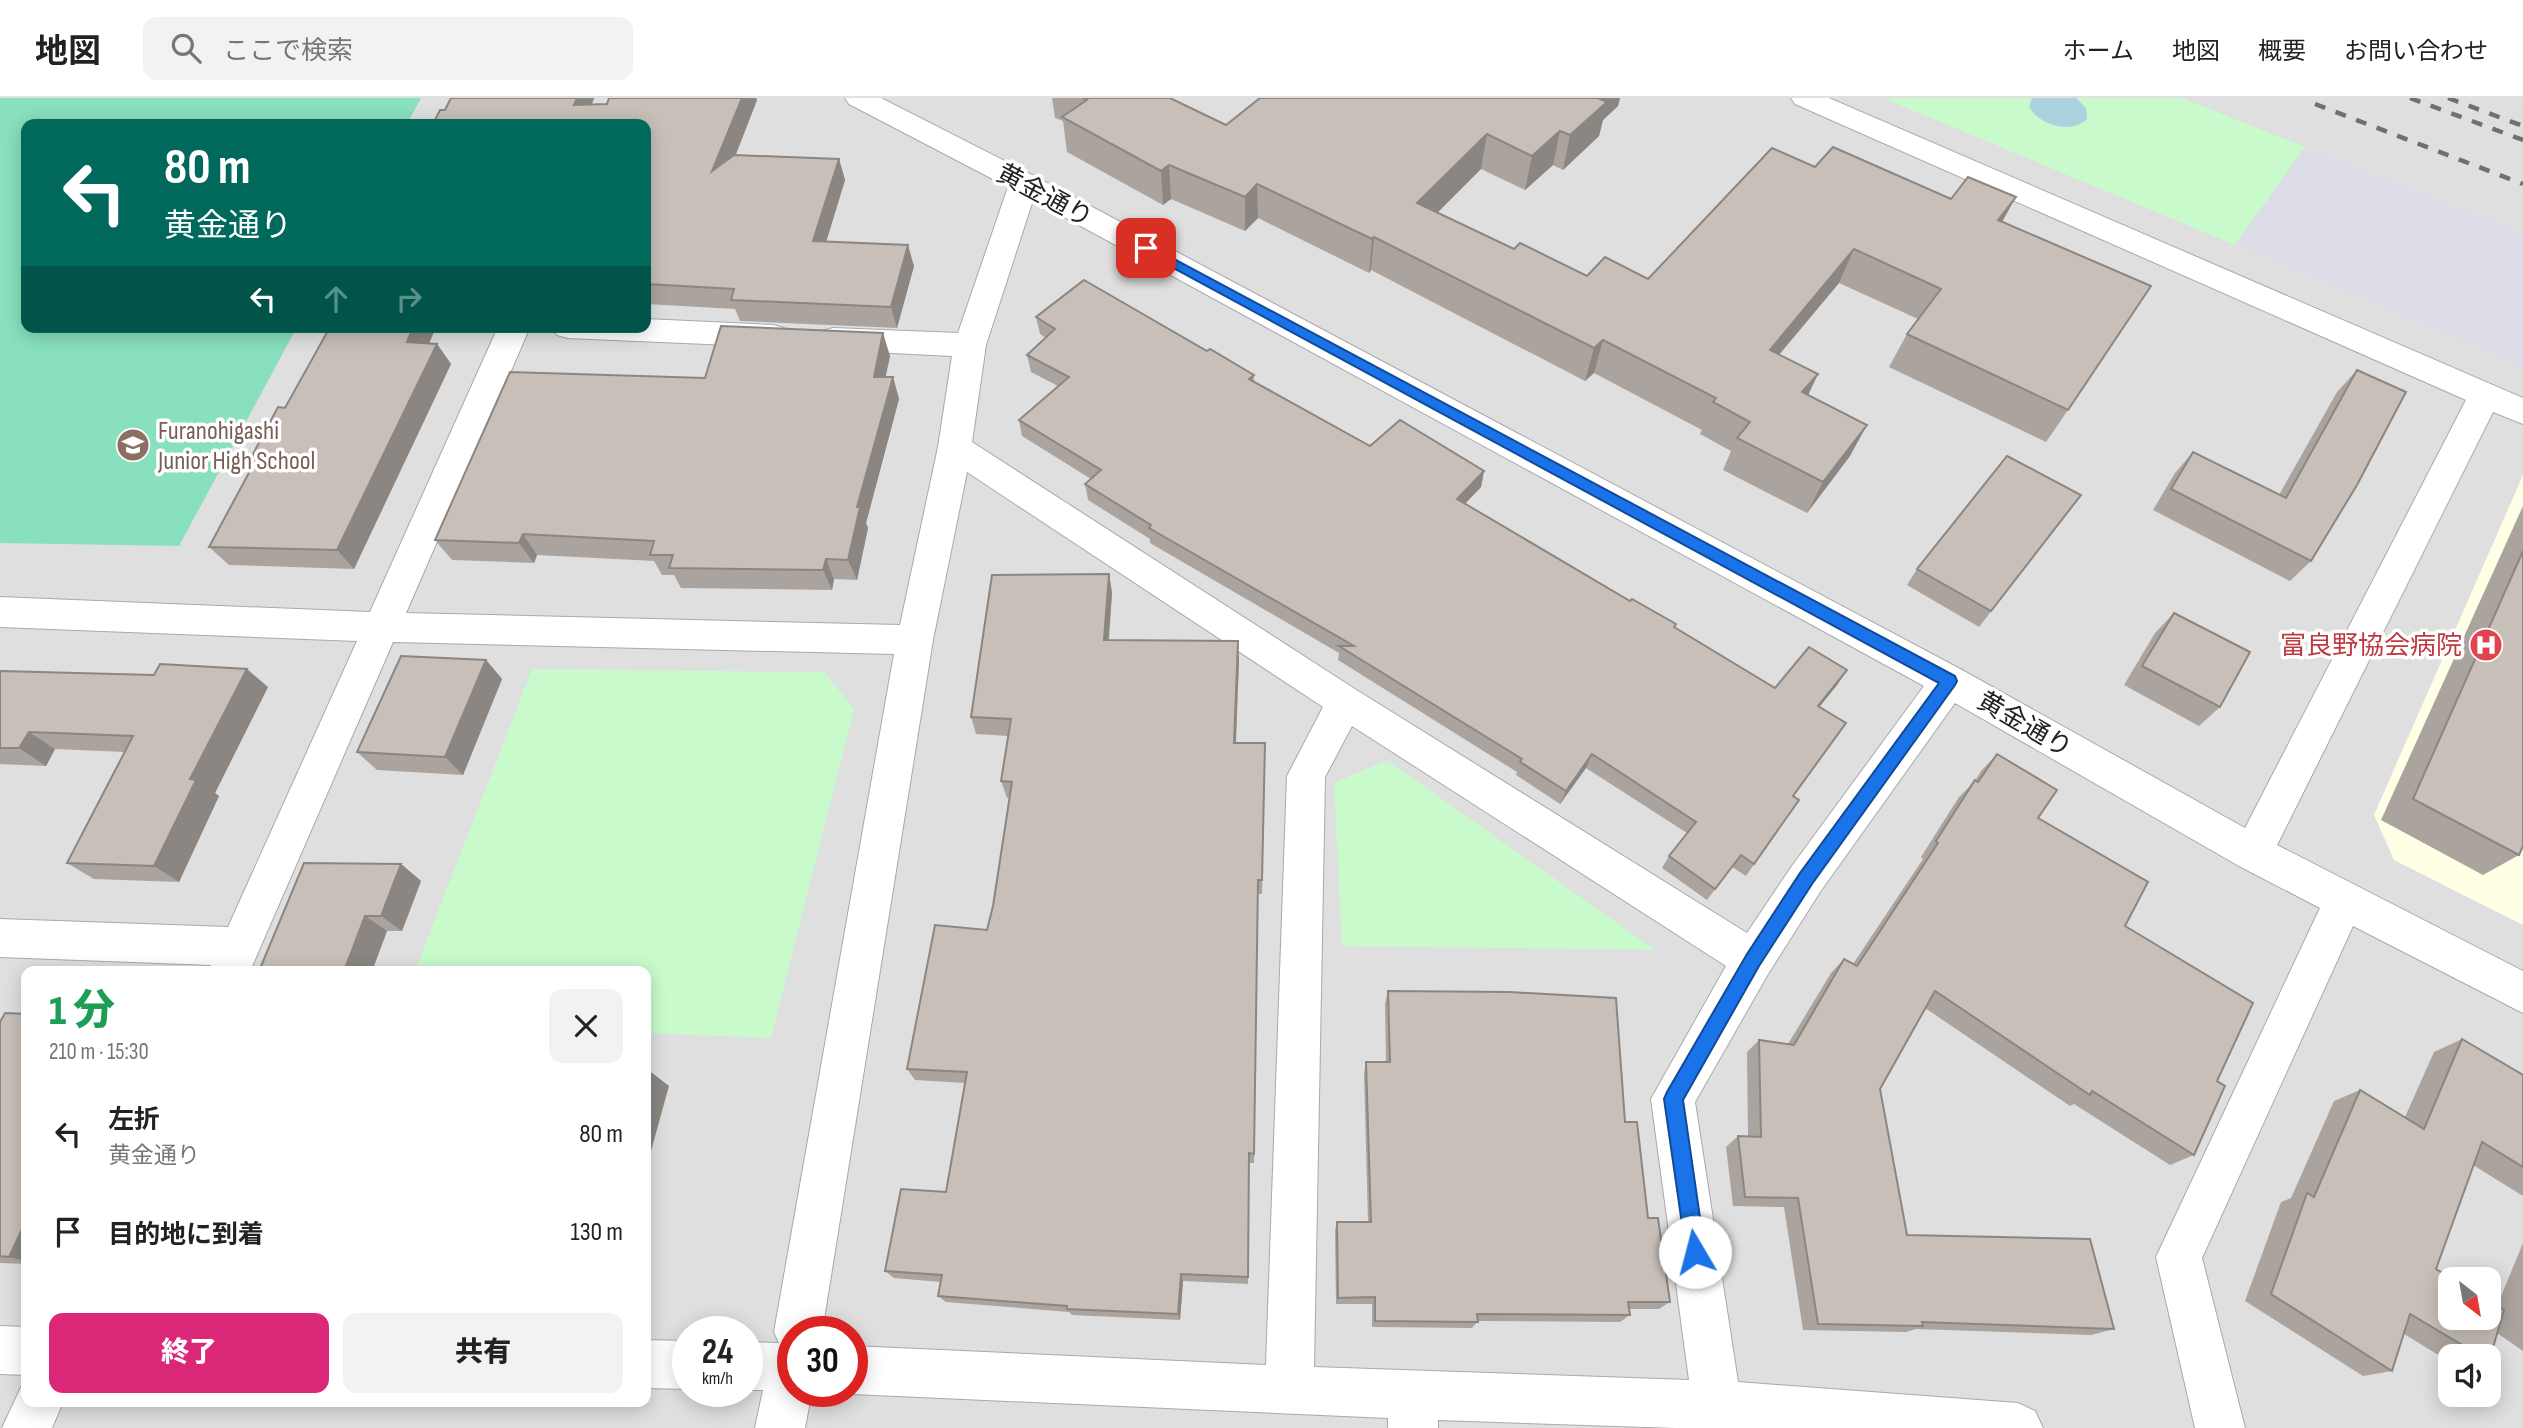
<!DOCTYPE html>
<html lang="ja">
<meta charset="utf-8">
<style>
:root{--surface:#fff;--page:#f2f2f2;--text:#222;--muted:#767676;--line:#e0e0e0;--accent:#db2777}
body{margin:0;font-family:"Sofia Sans Condensed","Noto Sans JP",sans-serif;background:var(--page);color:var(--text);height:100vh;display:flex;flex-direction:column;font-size:26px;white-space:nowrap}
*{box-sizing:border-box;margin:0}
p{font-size:23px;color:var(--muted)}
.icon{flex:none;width:38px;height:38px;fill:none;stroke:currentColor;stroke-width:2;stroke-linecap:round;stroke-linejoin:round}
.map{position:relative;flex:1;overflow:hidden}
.panel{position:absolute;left:21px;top:868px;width:630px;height:441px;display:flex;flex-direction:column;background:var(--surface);border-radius:14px;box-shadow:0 4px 18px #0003}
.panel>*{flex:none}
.top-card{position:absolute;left:21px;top:21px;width:630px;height:214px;border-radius:14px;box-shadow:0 4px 18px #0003;background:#00695c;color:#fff;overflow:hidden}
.needle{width:46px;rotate:149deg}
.controls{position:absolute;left:2438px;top:1169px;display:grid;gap:14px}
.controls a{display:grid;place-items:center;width:63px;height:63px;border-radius:14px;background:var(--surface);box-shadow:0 4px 18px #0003;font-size:35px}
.speed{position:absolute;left:672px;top:1218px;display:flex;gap:14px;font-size:35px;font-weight:700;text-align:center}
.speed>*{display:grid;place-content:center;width:91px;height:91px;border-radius:50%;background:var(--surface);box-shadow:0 4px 18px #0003;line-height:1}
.speed small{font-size:18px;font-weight:400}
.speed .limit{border:10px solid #d22;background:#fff;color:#111}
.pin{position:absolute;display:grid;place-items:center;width:60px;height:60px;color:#fff;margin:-30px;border-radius:14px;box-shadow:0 4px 10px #0006}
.me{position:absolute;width:77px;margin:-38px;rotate:352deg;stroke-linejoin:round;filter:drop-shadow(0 0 5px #0008)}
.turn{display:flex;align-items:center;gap:24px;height:147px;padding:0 28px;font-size:32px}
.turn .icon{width:91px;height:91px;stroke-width:2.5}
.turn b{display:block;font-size:49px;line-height:60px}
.lanes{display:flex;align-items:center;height:66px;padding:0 28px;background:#0003;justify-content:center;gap:35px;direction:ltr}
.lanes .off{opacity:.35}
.round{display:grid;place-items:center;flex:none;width:74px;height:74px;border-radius:14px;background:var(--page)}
.headline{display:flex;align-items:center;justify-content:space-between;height:119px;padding:0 28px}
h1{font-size:42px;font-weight:800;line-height:52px;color:#1e9e55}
.primary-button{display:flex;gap:14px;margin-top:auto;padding:14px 28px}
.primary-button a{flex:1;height:80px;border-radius:14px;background:var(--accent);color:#fff;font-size:28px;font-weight:800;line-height:80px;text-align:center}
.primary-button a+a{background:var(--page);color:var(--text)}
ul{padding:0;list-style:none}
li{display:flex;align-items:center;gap:21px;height:98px;padding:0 28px}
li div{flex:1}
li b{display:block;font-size:26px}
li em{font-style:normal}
header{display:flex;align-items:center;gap:42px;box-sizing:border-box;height:98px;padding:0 35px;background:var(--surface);border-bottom:2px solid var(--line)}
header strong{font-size:33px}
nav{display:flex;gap:38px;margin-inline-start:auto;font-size:24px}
.search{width:490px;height:63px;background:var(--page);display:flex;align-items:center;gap:18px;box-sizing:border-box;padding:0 24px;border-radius:14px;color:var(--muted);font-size:26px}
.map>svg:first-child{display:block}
.residential{fill:#e0dfdf;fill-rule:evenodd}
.education{fill:#ffffe5}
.park{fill:#c8facc}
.pitch{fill:#88e0be}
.plaza{fill:#dddde8}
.water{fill:#aad3df}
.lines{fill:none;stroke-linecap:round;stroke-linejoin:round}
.minor-casing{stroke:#a9a9a9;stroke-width:2}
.minor{fill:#fff;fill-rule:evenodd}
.rail{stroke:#707070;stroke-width:4.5;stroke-dasharray:11 11;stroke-linecap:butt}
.wall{fill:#aba49e}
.shaded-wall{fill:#8b8681}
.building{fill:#c7bfb8;stroke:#8b8681;stroke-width:2}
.route{fill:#1a73e8;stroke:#114b97;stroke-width:2}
.labels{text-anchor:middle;stroke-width:7;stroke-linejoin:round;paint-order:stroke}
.street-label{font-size:26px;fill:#222;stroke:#fff}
.education-label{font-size:26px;fill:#785e54;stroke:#fff;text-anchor:start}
.health-label{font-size:26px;fill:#be3a42;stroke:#fff;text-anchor:end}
</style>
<header>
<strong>地図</strong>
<div class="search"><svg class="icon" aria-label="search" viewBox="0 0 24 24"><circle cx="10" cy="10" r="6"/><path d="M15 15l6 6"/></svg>ここで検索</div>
<nav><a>ホーム</a><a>地図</a><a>概要</a><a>お問い合わせ</a></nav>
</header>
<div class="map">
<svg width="2523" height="1330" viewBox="0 0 2523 1330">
<rect width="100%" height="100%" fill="#f2efe9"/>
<path class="residential" d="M0 0H2523V1330H0ZM26 26H646V229H26ZM26 873H646V1304H26ZM2450 1181H2488V1220H2450ZM688 1234H747V1293H688ZM793 1234H852V1293H793ZM2450 1258H2488V1297H2450Z"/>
<path class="education" d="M2523 377V827L2394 762 2374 717Z"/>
<g class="park">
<path d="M1883 0H2182L2305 49 2235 147Z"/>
<path d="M532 571 824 574 854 611 771 940 646 935V873H415Z"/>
<path d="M1387 662 1655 852 1342 848 1334 685Z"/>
</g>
<path class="pitch" d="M0 0H421L407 26H26V229H297L179 448 0 445Z"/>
<path class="plaza" d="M2305 49 2523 134V269L2235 147Z"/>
<path class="water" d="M2032 0H2076L2086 10 2087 21C2071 37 2040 27 2029 9Z"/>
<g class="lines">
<defs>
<g id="minor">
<path d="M845 0H881L1034 78 1962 572 2245 730 2466 302 1795 6 1791 0H1829L2523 300V326L2493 314 2277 747 2523 873V915L2353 828 2202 1160 2245 1330H2195L2156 1159 2320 810 2239 768 1955 605 1820 794 1768 876 1695 1004 1738 1284 2018 1305 2035 1313 2043 1330H1676L1438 1322V1330H1388V1320L852 1296 845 1293H852V1248L1266 1267 1287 678 1323 609 967 374 933 542 822 1234H793V1293H812L805 1330H755L763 1292H747V1244L779 1245 774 1234 894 556 393 544 250 873H208L211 867 0 859V821L228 829 357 543 0 529V499L370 514 498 229H530L406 515 900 527 938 349 952 258 833 252 822 249 817 241 822 233 833 230 958 235 1008 89 849 6ZM1033 102 1924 588 1792 768 1747 835 1358 593 972 344 986 247ZM1352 628 1726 868 1651 1001 1689 1282 1314 1269 1325 679Z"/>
<path d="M646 221 773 227 784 230 789 238 784 246 773 249 568 240 557 237 552 229H646Z"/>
<path d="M0 1228 26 1229V1277L0 1276Z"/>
<path d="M646 1242 688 1243V1291L646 1290Z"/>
<path d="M26 1285V1304H63L52 1330H2L22 1287Z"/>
</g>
</defs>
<use href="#minor" class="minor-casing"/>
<use href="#minor" class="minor"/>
<g class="rail">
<path d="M2410 0 2523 42"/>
<path d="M2448 0 2523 28"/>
<path d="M2315 6 2523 86"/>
</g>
</g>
<g class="wall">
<path d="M451 0H594L592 6H607L609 0H756L757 2 735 58 839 61 845 82 826 144 914 168 897 230 740 223 735 211 646 206V26L445 12Z"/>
<path d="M1052 0H1170L1226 27 1260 0H1620L1618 8 1603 22 1599 38 1563 72 1553 67 1525 92 1481 71 1437 115 1514 151 1587 178 1648 181 1815 69 2002 124 2068 312 2046 344 1889 269 1907 236 1918 221 1839 185 1779 257 1850 358 1807 415 1723 372 1731 353 1700 336 1702 332 1594 275 1585 283 1371 172 1369 175 1258 120 1245 133 1171 101 1163 107 1067 54 1063 23 1055 20Z"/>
<path d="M1036 219 1207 253 1254 277V284L1370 348 1484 373 1481 389 1465 406 1675 529 1775 590 1847 572 1837 587 1819 609 1794 699 1799 702 1746 778 1732 769 1707 802 1662 770 1669 758 1687 735 1586 670 1560 706 1516 677 1517 674 1338 562 1339 555 1150 445V441L1088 402 1085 386 1091 381 1022 338 1019 322 1058 288 1031 274 1027 257 1046 240 1040 236Z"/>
<path d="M436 229 429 245 437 246 451 266 354 471 229 467 209 449 256 362 252 358 285 310Z"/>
<path d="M890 258 885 279H893L899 301 866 425 868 430 857 482 834 481 832 492 681 490 674 477H662L654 463 537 457 534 465 452 462 435 442 705 280Z"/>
<path d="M2357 272 2311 463 2290 483 2153 412 2175 375 2193 354 2279 397 2337 294Z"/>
<path d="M2081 397 1979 529 1907 487 1917 471Z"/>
<path d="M2523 408V748L2519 757 2483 777 2381 722Z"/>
<path d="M1109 476 1112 495 1109 542 1239 561 1236 645H1265L1262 796H1258L1254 1065H1249L1248 1186 1183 1183 1180 1222 1072 1217 1069 1214 946 1204 938 1198 941 1184 894 1180 885 1173 946 1094 965 985 915 982 907 971 987 832 993 808 1009 700H1007L1001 683 1009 638 976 636 971 619Z"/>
<path d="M2174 515 2220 609 2199 628 2124 587 2155 535Z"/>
<path d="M486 562 502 581 463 677 377 672 357 654Z"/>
<path d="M0 573 268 589 215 695 219 698 179 784 94 781 67 765 125 654 55 651 46 668 0 666Z"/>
<path d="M1997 656 2038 720 2125 828 2217 983 2194 1057 2170 1067 2074 1006 2070 1008 1925 910 1880 991 1907 1137 2114 1231 2091 1237 1916 1231 1906 1234 1803 1232 1784 1109 1733 1108 1726 1049 1738 1038 1748 1039 1747 954 1759 942 1788 946 1831 875 1844 861 1853 866 1923 761 1921 759 1959 699 1975 683 1981 673Z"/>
<path d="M401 766 421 783 402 833H387L372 873H259Z"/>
<path d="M1388 893 1625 1024 1670 1204 1659 1211H1629L1630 1217 1620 1224 1478 1223 1472 1230 1372 1229V1206H1336L1335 1132 1337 1124H1368L1364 976 1366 964H1386L1385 906Z"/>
<path d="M26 916V1166L0 1165V924Z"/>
<path d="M2462 941 2523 977V1098L2473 1067 2436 1171 2497 1208 2523 1145V1253L2497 1235 2488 1258H2450V1264L2404 1236 2392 1273 2363 1278 2245 1203 2281 1104 2291 1100 2334 1003 2360 992 2405 1019 2434 954Z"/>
</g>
<g class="shaded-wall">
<path d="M577 0H594L585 26 574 7Z"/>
<path d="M742 0H756L757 2 721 95 712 73Z"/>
<path d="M1597 0H1620L1618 8 1603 22 1599 38 1563 72 1570 37Z"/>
<path d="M1560 33 1553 67 1525 92 1532 58Z"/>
<path d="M1487 36 1481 71 1413 139 1417 105Z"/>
<path d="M839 61 845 82 820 164 813 143Z"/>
<path d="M1169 67 1171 101 1163 107 1161 73Z"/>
<path d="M1257 86 1258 120 1245 133V99Z"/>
<path d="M2016 99 1997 133 1998 122Z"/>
<path d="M1374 139 1371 172 1369 175 1372 141Z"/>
<path d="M908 147 914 168 897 230 891 209Z"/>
<path d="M1854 151 1839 185 1756 284 1770 252Z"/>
<path d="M413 229H436L421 264 407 244Z"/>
<path d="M883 235 890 258 881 301 874 279Z"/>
<path d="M1603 242 1594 275 1585 283 1594 250Z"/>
<path d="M437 246 451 266 354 471 337 452Z"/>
<path d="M1818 276 1803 308 1802 294Z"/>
<path d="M893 279 899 301 866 425 868 430 857 482 848 462 857 409Z"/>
<path d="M1867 327 1850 358 1807 415 1823 384Z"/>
<path d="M1484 373 1481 389 1454 417 1457 401Z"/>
<path d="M523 436 537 457 534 465 519 445Z"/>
<path d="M826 461 834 481 832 492 823 472Z"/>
<path d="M1109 476 1112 495 1107 560 1104 542Z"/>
<path d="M1238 543 1239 561 1235 662 1234 645Z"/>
<path d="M486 562 502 581 463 677 445 659Z"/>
<path d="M247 571 268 589 215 695 219 698 179 784 154 768 190 681Z"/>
<path d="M1847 572 1837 587 1809 622 1818 608Z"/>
<path d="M29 634 55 651 46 668 19 650Z"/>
<path d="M1592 656 1586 670 1560 706 1566 693Z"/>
<path d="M401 766 421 783 402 833 381 818Z"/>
<path d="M365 818 387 833 372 873H344Z"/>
<path d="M647 971 669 988 646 1071V974Z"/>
<path d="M26 1123V1163L9 1159Z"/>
<path d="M1181 1176 1183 1183 1180 1222 1178 1216Z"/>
</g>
<g class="building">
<path d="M451 0H577L574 7 607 6 609 0H742L712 73 734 57 839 61 813 143 908 147 891 209 731 202 734 191 646 186V26H433L440 12H445Z"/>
<path d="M1083 0H1170L1226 27 1260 0H1598L1607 4 1570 37 1560 33 1532 58 1487 36 1417 105 1514 151 1520 145 1587 178 1605 159 1648 181 1772 50 1815 69 1833 49 1951 101 1968 79 2016 99 1998 122 2151 188 2068 312 1907 236 1941 191 1854 151 1770 252 1818 276 1802 294 1867 327 1823 384 1737 340 1750 324 1713 304 1716 300 1603 242 1594 250 1374 139 1372 141 1257 86 1245 99 1169 67 1161 73 1062 19 1087 2Z"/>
<path d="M1084 182 1207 253 1210 251 1254 277 1249 281 1370 348 1400 322 1484 373 1457 401 1630 503 1632 501 1676 526 1674 529 1775 590 1809 549 1847 572 1818 608 1846 625 1793 698 1799 702 1754 766 1741 757 1715 791 1669 758 1696 724 1592 656 1566 693 1520 664 1522 661 1339 548H1354L1149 430 1151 427 1085 386 1101 372 1019 322 1069 279 1027 257 1055 231 1036 219Z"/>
<path d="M721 228 883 235 874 279H893L857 409H860L848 462 826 461 823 472 669 470 673 457H650L654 443 523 436 519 445 435 442 510 274 705 280Z"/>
<path d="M330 229H413L407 244 437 246 337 452 209 449 258 358H252L278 309 285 310Z"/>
<path d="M2357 272 2406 294 2357 387 2311 463 2171 391 2193 354 2286 400Z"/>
<path d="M2007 358 2081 397 1991 513 1917 471Z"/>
<path d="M2523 453V748L2519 757 2413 701Z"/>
<path d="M1109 476 1104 542 1238 543 1234 645H1265L1262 782H1258L1254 1056 1249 1055 1248 1179 1181 1176 1178 1216 1067 1211V1208L938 1198 942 1177 885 1173 901 1091 946 1094 967 974 907 971 935 827 987 832 993 808 1012 684 1001 683 1011 621 971 619 992 477Z"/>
<path d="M2174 515 2250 554 2220 609 2142 568Z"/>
<path d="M401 558 486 562 445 659 357 654Z"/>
<path d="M160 566 247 571 190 681 196 682 154 768 67 765 133 638 29 634 19 650H0V573L154 577Z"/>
<path d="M1997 656 2057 692 2038 720 2148 784 2125 828 2253 905 2217 983 2225 988 2194 1057 2092 993 2090 997 1935 893 1880 991 1907 1137 2090 1141 2114 1231 1922 1224 1923 1228 1818 1226 1798 1100 1745 1099 1738 1038 1761 1039 1759 942 1794 947 1844 861 1857 868 1938 745 1936 743 1975 682 1978 684Z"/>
<path d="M304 765 401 766 381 818H365L344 873H259Z"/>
<path d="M1388 893 1509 894 1616 900 1625 1024H1637L1648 1120H1658L1670 1204H1628L1630 1217 1477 1216 1478 1224 1375 1223V1199L1338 1200 1337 1124H1371L1366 964H1390Z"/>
<path d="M5 915 26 916V1123L9 1159 0 1158V924Z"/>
<path d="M2462 941 2523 977V1069L2482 1044 2436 1171 2453 1181H2450V1220H2488V1203L2504 1212 2489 1263 2488 1258H2481L2410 1216 2392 1273 2271 1196 2307 1095 2314 1099 2360 992 2424 1031Z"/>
</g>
<path class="route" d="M1146 146 1955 578 1957 583 1955 587 1812 786 1759 868 1683 1002 1705 1154 1702 1161 1695 1163 1688 1161 1686 1154 1664 1001 1667 994 1747 856 1800 775 1939 585 1142 153 1140 150Z"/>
<defs>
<symbol id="school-disc" viewBox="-11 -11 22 22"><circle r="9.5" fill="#8d6e63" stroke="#fff"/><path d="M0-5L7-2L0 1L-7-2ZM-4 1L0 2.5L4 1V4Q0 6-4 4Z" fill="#fff"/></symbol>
<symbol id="hospital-disc" viewBox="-11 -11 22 22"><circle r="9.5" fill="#e0444e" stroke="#fff"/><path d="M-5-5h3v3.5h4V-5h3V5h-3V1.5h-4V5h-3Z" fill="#fff"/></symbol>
</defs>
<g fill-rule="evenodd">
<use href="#school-disc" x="114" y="328" width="38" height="38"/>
<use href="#hospital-disc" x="2467" y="528" width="38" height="38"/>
</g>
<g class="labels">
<g class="street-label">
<text transform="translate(1045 97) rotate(28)" y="9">黄金通り</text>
<text transform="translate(2025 626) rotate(30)" y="9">黄金通り</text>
</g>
<g class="education-label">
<text x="158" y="341">Furanohigashi<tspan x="158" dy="30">Junior High School</tspan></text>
</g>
<g class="health-label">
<text x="2462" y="556">富良野協会病院</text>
</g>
</g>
</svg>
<div class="controls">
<a><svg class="needle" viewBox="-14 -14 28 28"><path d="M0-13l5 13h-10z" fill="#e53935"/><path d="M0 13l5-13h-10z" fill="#767676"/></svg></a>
<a><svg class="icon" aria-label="sound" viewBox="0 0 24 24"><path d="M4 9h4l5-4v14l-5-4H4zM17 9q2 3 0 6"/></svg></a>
</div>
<div class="speed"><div>24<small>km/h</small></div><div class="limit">30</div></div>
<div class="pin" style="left:1146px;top:150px;background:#d93025"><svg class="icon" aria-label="arrive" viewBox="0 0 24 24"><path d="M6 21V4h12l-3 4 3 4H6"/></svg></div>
<svg class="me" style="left:1695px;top:1154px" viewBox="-20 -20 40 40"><circle r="19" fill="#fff"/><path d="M0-13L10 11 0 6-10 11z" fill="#1a73e8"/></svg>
<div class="top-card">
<div class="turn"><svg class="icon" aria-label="left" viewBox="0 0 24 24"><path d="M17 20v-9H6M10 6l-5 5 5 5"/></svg><div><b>80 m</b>黄金通り</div></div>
<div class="lanes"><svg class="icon" aria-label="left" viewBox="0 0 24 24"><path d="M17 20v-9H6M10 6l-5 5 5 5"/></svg><svg class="icon off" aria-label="ahead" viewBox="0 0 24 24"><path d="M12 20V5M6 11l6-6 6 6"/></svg><svg class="icon off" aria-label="right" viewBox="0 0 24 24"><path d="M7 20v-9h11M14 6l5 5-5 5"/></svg></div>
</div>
<section class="panel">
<div class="headline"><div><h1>1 分</h1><p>210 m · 15:30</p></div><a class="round"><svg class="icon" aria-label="close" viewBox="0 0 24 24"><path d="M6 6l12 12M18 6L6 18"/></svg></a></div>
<ul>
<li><svg class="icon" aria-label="left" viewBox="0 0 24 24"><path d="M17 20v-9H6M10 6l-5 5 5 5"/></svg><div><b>左折</b><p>黄金通り</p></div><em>80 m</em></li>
<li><svg class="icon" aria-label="arrive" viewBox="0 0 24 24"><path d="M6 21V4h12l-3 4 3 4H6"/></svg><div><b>目的地に到着</b></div><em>130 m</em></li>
</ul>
<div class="primary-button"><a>終了</a><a>共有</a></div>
</section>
</div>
